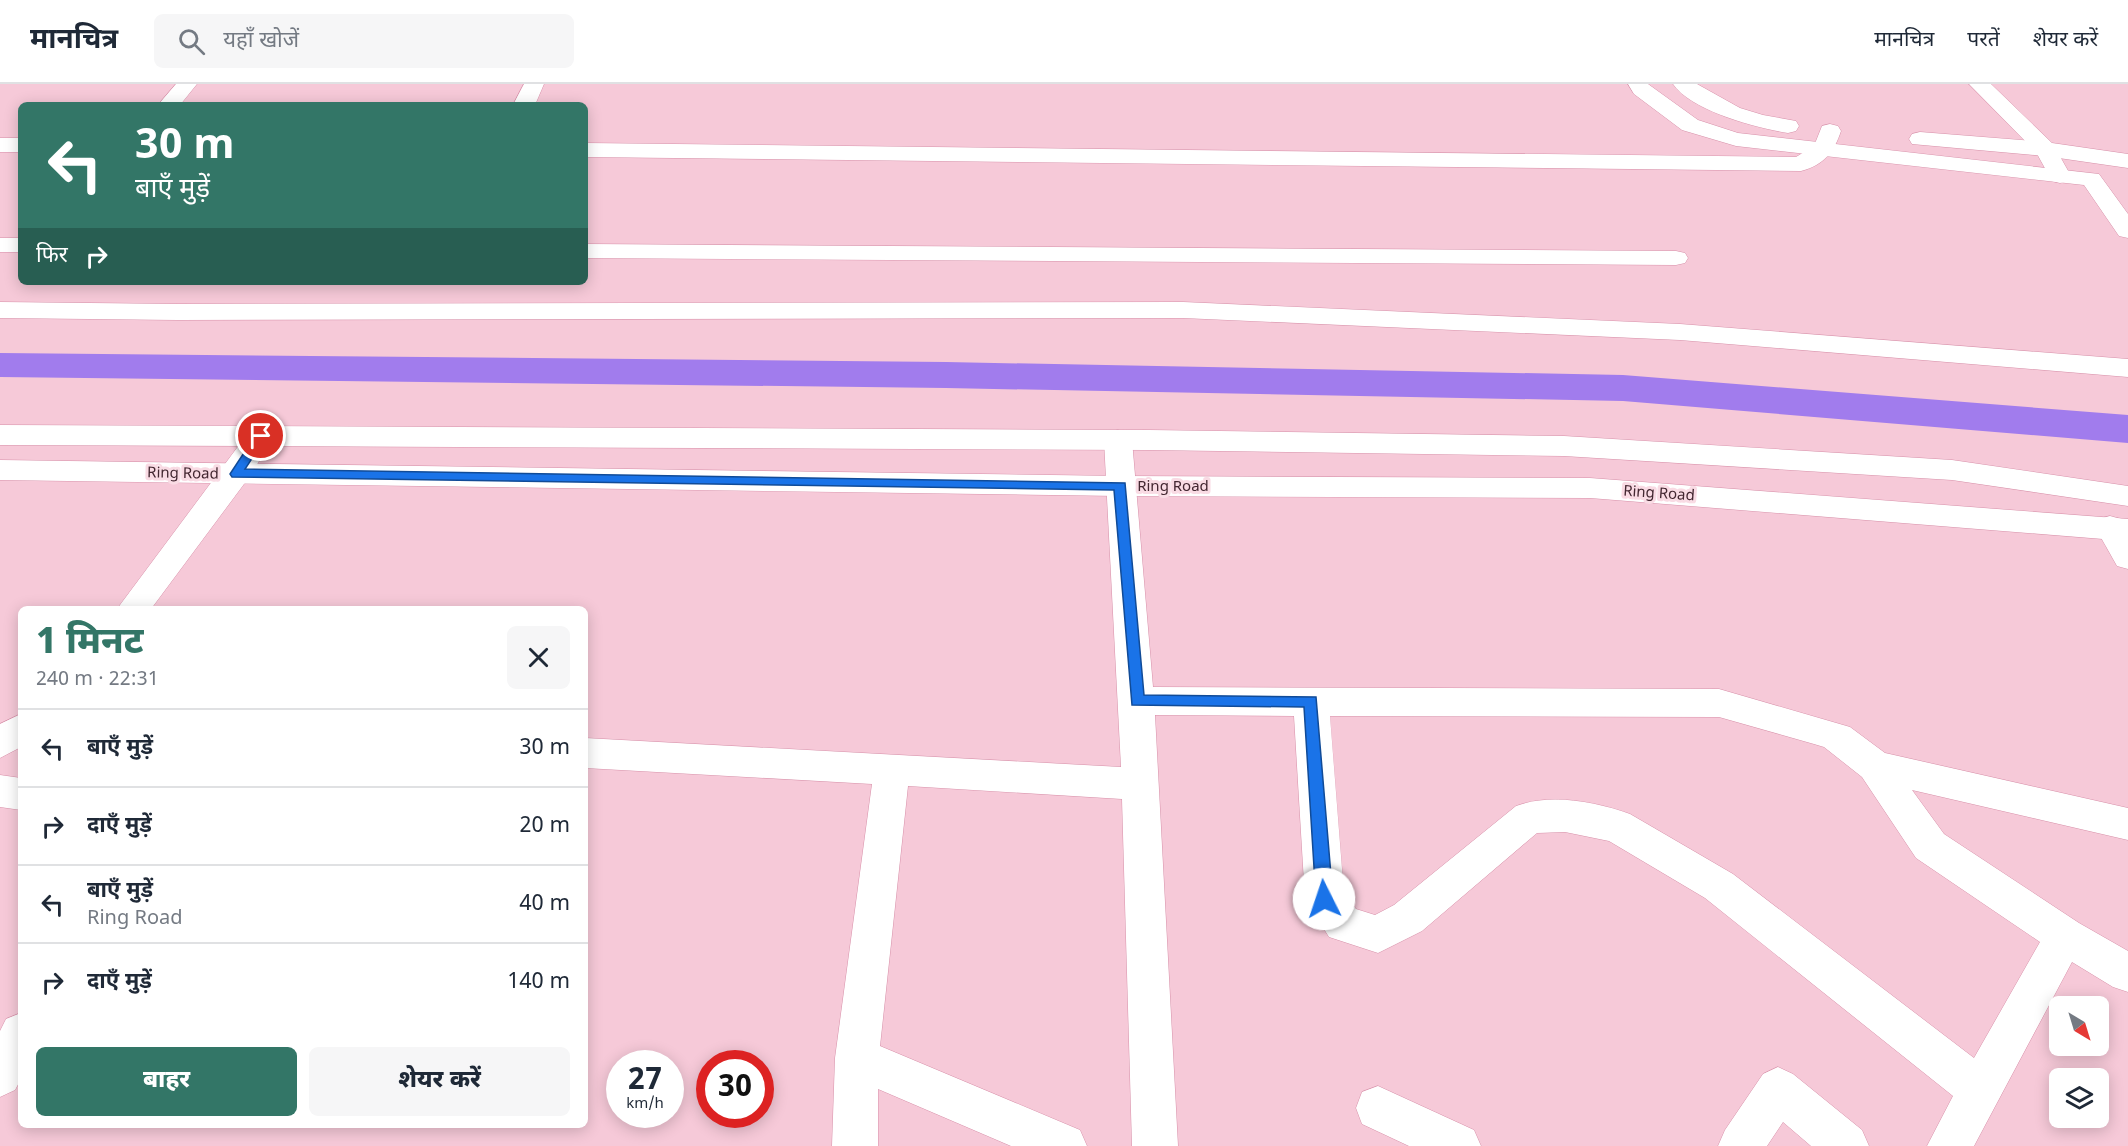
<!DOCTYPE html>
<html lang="hi">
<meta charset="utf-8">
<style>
:root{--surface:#fff;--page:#f6f6f7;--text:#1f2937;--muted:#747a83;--line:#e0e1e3;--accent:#337667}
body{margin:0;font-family:Georgia,"Noto Sans Devanagari",serif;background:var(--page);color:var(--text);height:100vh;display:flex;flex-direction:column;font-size:22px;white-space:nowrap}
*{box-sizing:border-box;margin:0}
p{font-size:20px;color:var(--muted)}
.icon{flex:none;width:33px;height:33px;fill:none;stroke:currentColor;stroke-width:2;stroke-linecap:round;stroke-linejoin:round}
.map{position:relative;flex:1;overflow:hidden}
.drawer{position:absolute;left:18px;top:522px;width:570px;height:522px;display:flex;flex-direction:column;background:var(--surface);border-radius:9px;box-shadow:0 3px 15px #0003}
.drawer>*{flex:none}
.banner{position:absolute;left:18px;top:18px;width:570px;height:183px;border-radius:9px;box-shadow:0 3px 15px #0003;background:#337667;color:#fff;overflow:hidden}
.needle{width:39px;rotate:142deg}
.controls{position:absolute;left:2049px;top:912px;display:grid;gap:12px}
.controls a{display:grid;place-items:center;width:60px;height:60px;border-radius:9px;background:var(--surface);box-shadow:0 3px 15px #0003;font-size:30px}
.speed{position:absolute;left:606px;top:966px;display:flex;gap:12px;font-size:30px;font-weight:700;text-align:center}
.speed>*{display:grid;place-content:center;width:78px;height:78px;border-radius:50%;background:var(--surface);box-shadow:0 3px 15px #0003;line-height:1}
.speed small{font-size:15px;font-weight:400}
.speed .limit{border:9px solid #d22;background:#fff;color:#111}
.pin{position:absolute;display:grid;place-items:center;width:51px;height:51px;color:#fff;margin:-26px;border:3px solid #fff;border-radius:50%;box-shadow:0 2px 6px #0007}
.me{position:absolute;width:66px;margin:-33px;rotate:356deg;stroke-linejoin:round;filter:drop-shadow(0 0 4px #0008)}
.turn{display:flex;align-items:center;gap:21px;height:126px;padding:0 18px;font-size:27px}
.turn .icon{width:78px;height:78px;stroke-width:2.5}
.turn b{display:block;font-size:42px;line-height:51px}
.then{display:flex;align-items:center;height:57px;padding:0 18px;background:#0003;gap:12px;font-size:22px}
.round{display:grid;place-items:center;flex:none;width:63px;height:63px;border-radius:9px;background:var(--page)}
.head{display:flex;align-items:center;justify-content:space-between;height:102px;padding:0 18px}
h1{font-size:36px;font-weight:800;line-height:45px;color:var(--accent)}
.action{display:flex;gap:12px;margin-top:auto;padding:12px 18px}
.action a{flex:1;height:69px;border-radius:9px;background:var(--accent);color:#fff;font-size:24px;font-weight:800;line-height:69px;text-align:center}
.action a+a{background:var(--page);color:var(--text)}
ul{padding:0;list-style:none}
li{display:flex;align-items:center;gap:18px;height:78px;padding:0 18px;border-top:2px solid var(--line)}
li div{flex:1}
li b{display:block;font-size:22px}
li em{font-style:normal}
header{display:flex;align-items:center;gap:36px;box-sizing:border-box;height:84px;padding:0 30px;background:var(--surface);border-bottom:2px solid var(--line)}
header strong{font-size:28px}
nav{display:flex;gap:33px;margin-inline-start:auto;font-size:21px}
.search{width:420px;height:54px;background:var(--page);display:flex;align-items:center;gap:15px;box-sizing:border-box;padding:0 21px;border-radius:9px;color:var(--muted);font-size:22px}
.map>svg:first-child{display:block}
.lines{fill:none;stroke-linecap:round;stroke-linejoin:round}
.canal{fill:#a17ced;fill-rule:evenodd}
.minor-casing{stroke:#d790a9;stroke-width:1}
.tertiary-casing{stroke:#d790a9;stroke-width:1}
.secondary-casing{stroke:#d790a9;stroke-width:1}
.minor{fill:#fff;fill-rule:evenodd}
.tertiary{fill:#fff;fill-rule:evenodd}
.secondary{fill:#fff;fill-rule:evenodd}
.route{fill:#1a73e8;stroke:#114b97;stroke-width:1.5}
.labels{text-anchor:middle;stroke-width:6;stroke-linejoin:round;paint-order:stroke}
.street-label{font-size:15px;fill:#432731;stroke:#f9dbe4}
</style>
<header>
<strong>मानचित्र</strong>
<div class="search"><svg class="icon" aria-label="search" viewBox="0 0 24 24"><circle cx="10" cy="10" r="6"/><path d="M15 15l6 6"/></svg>यहाँ खोजें</div>
<nav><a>मानचित्र</a><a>परतें</a><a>शेयर करें</a></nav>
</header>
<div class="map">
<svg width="2128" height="1062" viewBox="0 0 2128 1062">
<rect width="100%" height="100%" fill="#f6c9d8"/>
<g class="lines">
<path class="canal" d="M0 269 946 278 1623 291 2128 331V359L1623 317 946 304 0 293Z"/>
<defs>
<g id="minor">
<path d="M176 0H197L180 21H158Z"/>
<path d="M524 0H544L535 21H513Z"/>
<path d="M1969 0H1991L2053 60 2071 92 2068 97 2060 99 2052 97 2036 68Z"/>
<path d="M1830 40 1838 42 1841 47C1834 68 1824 81 1801 87L585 73V59L1796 73 1814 62 1822 42Z"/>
<rect x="0" y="54" width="21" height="14"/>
<rect x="0" y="154" width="21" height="14"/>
<path d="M585 160 1676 167 1685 169 1688 174 1685 179 1676 181 585 174Z"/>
<path d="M261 342 271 345 275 352 247 396 151 525H117L251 345Z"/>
<path d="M1118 346 1128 349 1132 356 1153 603 1719 605 1850 643 1885 669 2128 724V756L1912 706 1944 750 2079 839 2128 867V908L2113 903 2072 878 1974 1062H1927L1953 1012 1705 814 1609 757 1565 748 1537 749 1422 847 1378 869 1329 853 1305 815 1294 632 1155 631 1178 1062H1132L1122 715 908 702 880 962 1080 1046 1087 1062H1011L878 1005V1062H832L835 974 872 700 585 684V654L1121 683 1104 356 1108 349ZM1330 632 1719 633 1814 660 1824 663 1862 693 1916 774 2040 858 1974 974 1733 790 1630 730C1596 718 1551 709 1516 722L1394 821 1375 831 1356 825 1344 810Z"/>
<path d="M2110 432 2121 435 2128 447V485L2117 482 2095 443 2099 435Z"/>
<path d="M21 630V663L0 674V640Z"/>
<path d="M0 691 21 694V726L0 723Z"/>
<path d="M21 929V995L15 1006 0 1013V947L6 935Z"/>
<path d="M1778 983 1793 990 1862 1046 1869 1062H1811L1783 1038 1767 1062H1718L1725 1046 1763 990Z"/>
<path d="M1378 1002 1474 1046 1481 1062H1409L1362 1040 1356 1024 1362 1008Z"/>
</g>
<g id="tertiary">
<path d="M1628 0H1648L1698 36 1738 49 2099 90 2128 130V154L2119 152 2084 101 1736 62 1682 46 1634 10Z"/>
<path d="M1673 0H1697L1740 24 1763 31 1796 37 1799 42 1796 47 1788 49C1757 44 1691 27 1673 0Z"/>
<path d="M1920 48 2045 58 2128 70V84L2045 72 1912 60 1909 55 1912 50Z"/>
<path d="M0 218 178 220 1183 218 1680 240 2128 275V293L1680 256 1183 234 178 236 0 234Z"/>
</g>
<g id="secondary">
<path d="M0 341 1149 346 1564 352 1952 376 2128 402V422L1952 396 1564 372 1149 366 0 361Z"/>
<path d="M0 376 1120 392 1590 394 2128 435V457L1590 414 1120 412 0 396Z"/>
</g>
</defs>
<use href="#minor" class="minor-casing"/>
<use href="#tertiary" class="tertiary-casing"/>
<use href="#secondary" class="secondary-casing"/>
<use href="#minor" class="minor"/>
<use href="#tertiary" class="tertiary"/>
<use href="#secondary" class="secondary"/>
</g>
<path class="route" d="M261 348 267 352 245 385 1125 399 1144 611 1316 613 1333 815 1330 821 1324 823 1319 821 1316 815 1304 623 1132 621 1114 406 232 393 230 390 232 387 257 349Z"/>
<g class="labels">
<g class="street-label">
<text transform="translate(183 389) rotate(1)" y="5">Ring Road</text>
<text x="1173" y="407">Ring Road</text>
<text transform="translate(1659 409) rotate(4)" y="5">Ring Road</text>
</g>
</g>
</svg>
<div class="controls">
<a><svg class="needle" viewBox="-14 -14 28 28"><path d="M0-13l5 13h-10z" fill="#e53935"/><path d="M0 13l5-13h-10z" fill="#747a83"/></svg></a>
<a><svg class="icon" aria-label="layers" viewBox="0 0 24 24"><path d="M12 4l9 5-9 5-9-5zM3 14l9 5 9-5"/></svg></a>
</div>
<div class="speed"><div>27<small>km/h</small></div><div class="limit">30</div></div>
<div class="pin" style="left:261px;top:352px;background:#d93025"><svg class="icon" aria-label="arrive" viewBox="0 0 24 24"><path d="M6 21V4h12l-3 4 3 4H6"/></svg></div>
<svg class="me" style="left:1324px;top:815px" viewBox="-20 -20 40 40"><circle r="19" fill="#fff"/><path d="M0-13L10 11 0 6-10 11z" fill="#1a73e8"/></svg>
<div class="banner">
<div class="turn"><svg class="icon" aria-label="left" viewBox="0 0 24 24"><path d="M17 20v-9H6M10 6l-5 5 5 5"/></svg><div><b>30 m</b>बाएँ मुड़ें</div></div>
<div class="then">फिर<svg class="icon" aria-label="right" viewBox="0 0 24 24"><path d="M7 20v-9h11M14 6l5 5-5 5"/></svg></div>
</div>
<section class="drawer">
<div class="head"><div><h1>1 मिनट</h1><p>240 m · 22:31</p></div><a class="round"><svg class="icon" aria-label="close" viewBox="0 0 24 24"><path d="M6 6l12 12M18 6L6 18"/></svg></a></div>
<ul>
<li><svg class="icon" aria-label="left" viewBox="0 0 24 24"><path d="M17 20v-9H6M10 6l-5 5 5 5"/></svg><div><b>बाएँ मुड़ें</b></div><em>30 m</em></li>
<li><svg class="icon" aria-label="right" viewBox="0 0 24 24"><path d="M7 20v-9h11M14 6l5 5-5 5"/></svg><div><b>दाएँ मुड़ें</b></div><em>20 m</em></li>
<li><svg class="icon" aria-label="left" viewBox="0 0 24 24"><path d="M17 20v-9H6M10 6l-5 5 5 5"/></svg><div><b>बाएँ मुड़ें</b><p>Ring Road</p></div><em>40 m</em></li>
<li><svg class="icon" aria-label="right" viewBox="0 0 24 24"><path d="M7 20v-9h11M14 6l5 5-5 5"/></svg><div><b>दाएँ मुड़ें</b></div><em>140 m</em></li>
</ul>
<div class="action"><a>बाहर</a><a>शेयर करें</a></div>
</section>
</div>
